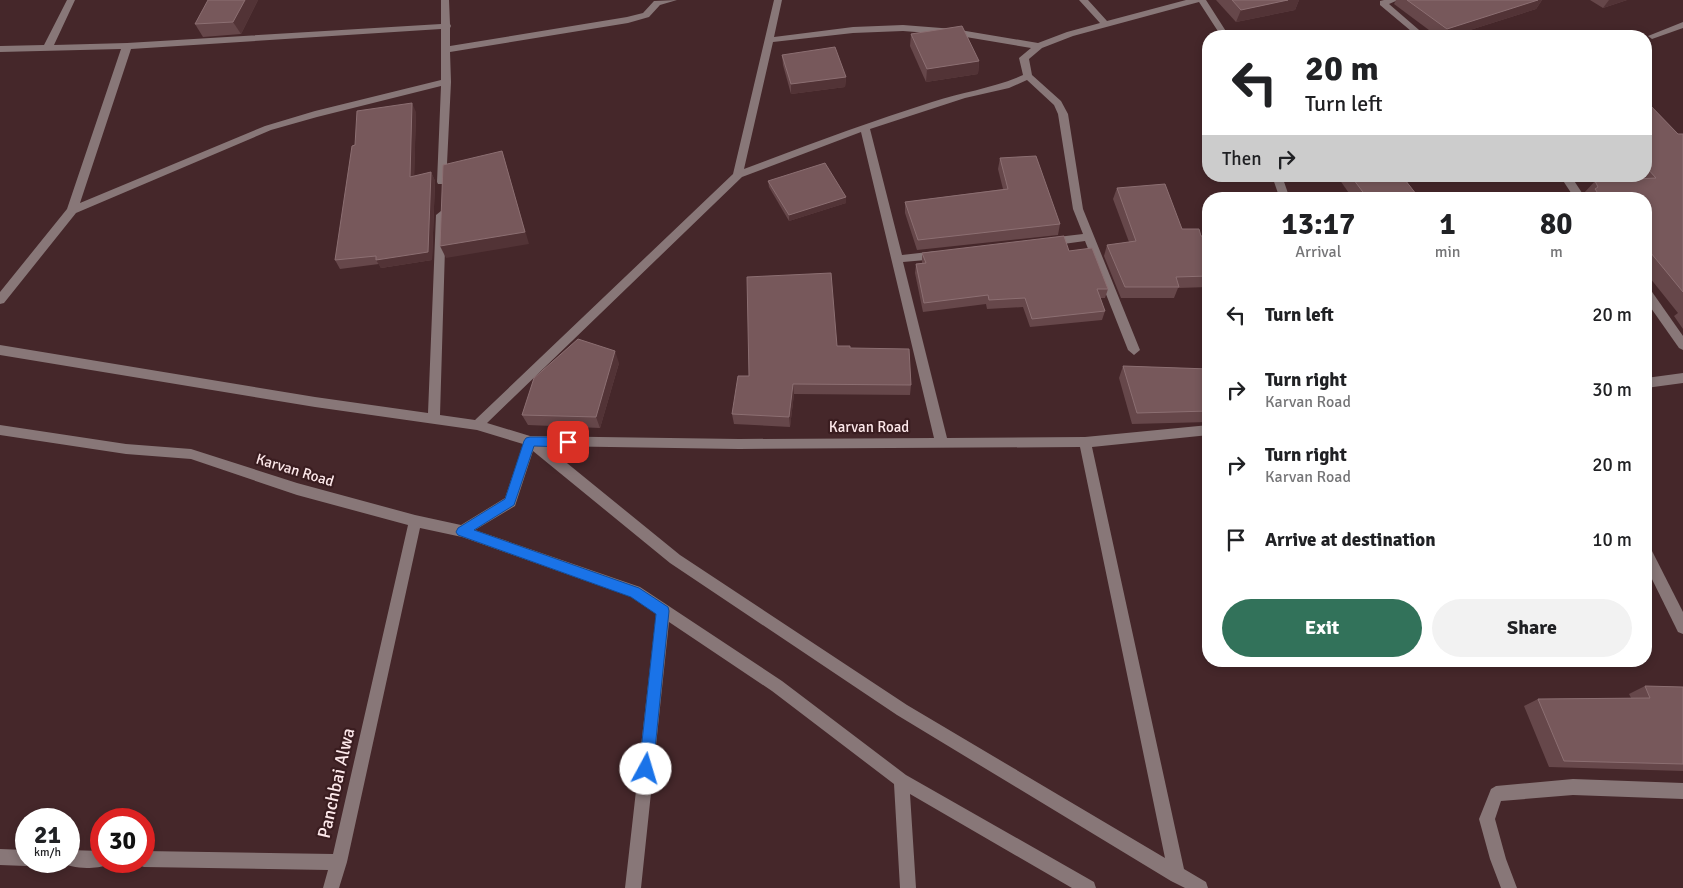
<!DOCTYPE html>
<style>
:root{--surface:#fff;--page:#f2f2f2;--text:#202124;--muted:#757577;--accent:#32725a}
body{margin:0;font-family:Signika,sans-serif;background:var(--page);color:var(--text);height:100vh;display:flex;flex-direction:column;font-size:19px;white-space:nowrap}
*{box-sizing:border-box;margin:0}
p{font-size:16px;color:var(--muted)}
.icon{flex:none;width:28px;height:28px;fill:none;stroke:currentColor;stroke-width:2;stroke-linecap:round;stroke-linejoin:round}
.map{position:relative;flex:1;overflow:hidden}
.drawer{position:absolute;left:1202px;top:192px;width:450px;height:475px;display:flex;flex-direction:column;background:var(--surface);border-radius:20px;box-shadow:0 2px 8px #0003}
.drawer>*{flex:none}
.top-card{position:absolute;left:1202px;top:30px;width:450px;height:152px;border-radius:20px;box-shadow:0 2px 8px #0003;background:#fff;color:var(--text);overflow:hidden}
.speed{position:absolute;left:15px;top:808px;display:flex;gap:10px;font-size:25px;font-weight:700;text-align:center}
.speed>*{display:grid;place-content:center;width:65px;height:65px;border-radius:50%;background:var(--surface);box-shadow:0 2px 8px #0003;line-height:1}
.speed small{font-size:12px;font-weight:400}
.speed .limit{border:8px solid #d22;background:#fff;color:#111}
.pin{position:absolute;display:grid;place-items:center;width:42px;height:42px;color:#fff;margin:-21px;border-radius:10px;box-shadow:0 2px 8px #0006}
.me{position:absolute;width:55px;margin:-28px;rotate:6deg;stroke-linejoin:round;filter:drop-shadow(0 0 4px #0008)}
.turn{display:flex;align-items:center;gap:18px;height:105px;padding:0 20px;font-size:22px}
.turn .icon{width:65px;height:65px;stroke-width:2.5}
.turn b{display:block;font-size:35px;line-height:42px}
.then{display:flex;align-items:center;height:48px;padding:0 20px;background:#0003;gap:10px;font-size:19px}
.eta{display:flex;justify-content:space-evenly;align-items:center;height:85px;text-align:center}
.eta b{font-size:30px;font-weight:700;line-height:35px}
.action{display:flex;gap:10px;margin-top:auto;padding:10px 20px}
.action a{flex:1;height:58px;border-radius:30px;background:var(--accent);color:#fff;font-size:20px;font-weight:700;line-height:58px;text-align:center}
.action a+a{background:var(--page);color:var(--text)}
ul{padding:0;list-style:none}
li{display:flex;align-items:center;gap:15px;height:75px;padding:0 20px}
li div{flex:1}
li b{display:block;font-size:19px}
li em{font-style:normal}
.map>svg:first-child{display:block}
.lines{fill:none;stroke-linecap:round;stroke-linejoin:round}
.minor{fill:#887778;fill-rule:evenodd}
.wall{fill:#66474a}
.shaded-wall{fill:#523336}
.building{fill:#77585b;stroke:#8c6f72}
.route{fill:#1a73e8;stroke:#114b97}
.labels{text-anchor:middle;stroke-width:4.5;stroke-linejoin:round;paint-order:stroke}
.street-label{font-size:15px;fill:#fde8ea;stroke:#3a1d20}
.near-street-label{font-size:18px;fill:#fde8ea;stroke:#3a1d20}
</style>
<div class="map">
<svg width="1683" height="888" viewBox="0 0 1683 888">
<rect width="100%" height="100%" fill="#45272a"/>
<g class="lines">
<g class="minor">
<path d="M67 0H75L54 45 127 43 441 24V0H449L450 24 451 26 450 28V46L627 17 643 13 654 1 677 0 660 5 649 17 628 23 450 52 451 82 446 184H438L437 182 441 86 317 117 271 130 76 213 4 303 0 304V292L67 209 121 49 0 52V46L44 45ZM441 29V80L315 111 265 126 80 203 131 49Z"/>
<path d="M774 0H782L774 37 853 27 903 25 954 29 1038 43 1067 32 1100 23 1079 0H1088L1107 21 1186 0H1206L1229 36H1221L1199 2 1073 36 1042 48 1029 59 1032 75 1061 101 1068 114 1083 209 1140 350 1134 355 1128 350 1085 241 1049 246 1044 242 1049 238 1083 234 1073 209 1058 114 1054 105 1027 80 1009 88 965 98 870 129 902 255 937 251 942 255 937 259 903 262 947 438 1085 437 1209 425V435L1092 447 1184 869 1206 882 1208 888H1185L1171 881 897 715 670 563 533 451 515 506 475 530 640 587 782 681 906 775 1094 882 1096 888H1072L910 794 916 888H900L894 784 772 691 669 622 641 888H625L656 614 631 597 462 537 420 528 347 862 339 888H323L328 870 144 867 138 865 137 861H144V851L333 854 408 525 297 495 191 459 126 454 0 435V425L126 444 191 449 297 483 415 515 461 525 505 498 523 444 477 430 315 407 0 355V345L315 397 428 413 436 215 441 211 446 215 440 415 475 420 733 174ZM903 31 954 35 1031 48 1019 58 1023 75C994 88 962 92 932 102 869 122 807 145 744 169L773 42 853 33ZM861 132 934 438 739 439 530 436 487 423 742 177ZM546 446 739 449 1080 447 1165 858 907 705 680 555Z"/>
<path d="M1384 0H1398L1389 4 1426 36H1417L1380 5V1Z"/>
<path d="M1683 22V28L1652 39 1648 36Z"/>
<path d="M1272 176H1282L1290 199H1280Z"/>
<path d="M1560 176H1571L1586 199H1575Z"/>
<path d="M1646 288 1650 289 1683 336V350L1679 348 1646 301Z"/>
<path d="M1683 373V383L1646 388V378Z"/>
<path d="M1646 547 1651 549 1683 612V634L1678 632 1646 567Z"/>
<path d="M1573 779 1683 783V799L1573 795 1501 801 1495 819 1506 859 1517 888H1501L1490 859 1479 819 1491 789 1496 786Z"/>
<path d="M0 849 26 850V861H33L32 864 26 866 0 865Z"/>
<path d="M69 850 101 851V861H108L107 865C97 869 69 870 62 861H69Z"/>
</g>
</g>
<g class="wall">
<path d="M258 0 241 34 203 37 195 24Z"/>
<path d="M1216 0H1299L1295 10 1236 22Z"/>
<path d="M1396 0H1542L1536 9 1451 36H1437L1394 4Z"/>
<path d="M1590 0H1627L1603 8Z"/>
<path d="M911 34 979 61 978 74 926 82 910 46Z"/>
<path d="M782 55 846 77 845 87 791 94 783 65Z"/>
<path d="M1646 101 1678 134H1683V329L1674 316 1678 313 1646 273V199H1586L1587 198 1584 193 1595 181 1635 179 1632 176H1646Z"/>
<path d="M416 112 414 176 431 172 435 181 432 260 381 268 379 264 340 269 335 260 355 145Z"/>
<path d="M1000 158 1060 224 1058 235 917 250 905 213V202L1003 189 998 169Z"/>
<path d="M1337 176H1402L1420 199H1353Z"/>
<path d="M768 181 846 197V203L789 221 769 187Z"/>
<path d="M1117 188 1182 229 1201 236H1209V287L1178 288 1174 298H1121L1104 256 1107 245 1129 242 1113 199Z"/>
<path d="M1069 251 1108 289 1105 298H1100L1105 311 1102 320 1030 327 1023 307 987 309 986 304 923 312 915 273 916 264 922 263V253Z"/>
<path d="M837 346 850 348 911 385 910 395 794 394 790 427 734 424 732 414 749 376Z"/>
<path d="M619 363 600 428 528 425 522 415Z"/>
<path d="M1123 366 1209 369V422L1132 424 1119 378Z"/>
<path d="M1645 686 1683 687V771L1549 767 1524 706 1538 699 1631 698 1629 694Z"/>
</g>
<g class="shaded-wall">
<path d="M245 0H258L241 34 233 22Z"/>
<path d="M1288 0H1299L1295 10 1236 22 1241 10Z"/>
<path d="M1538 0H1542L1536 9 1451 36H1443L1447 29Z"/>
<path d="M1609 0H1627L1603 8Z"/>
<path d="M979 61 978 74 926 82 927 69Z"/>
<path d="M846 77 845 87 791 94V84Z"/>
<path d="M412 103 416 112 414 186 410 177Z"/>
<path d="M502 151 506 164 529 244 446 258 440 246Z"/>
<path d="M431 172 435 181 432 260 381 268 376 260Z"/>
<path d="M846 197V203L789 221V215Z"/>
<path d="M615 351 619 363 600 428 596 417Z"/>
<path d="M793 384 794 394 790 427 789 417Z"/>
</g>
<g class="building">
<path d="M208 0H245L233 22 195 24Z"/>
<path d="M1232 0H1288L1241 10Z"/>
<path d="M1407 0H1538L1447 29Z"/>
<path d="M962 26 979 61 927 69 911 34Z"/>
<path d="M835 47 846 77 791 84 782 55Z"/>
<path d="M1646 101 1678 134H1683V292L1646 247V199H1602L1595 189 1598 187 1595 181 1656 178 1646 167Z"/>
<path d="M412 103 410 177 431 172 428 252 376 260V256L335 260 352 146 355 145 357 111Z"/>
<path d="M502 151 525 232 440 246 443 165Z"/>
<path d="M1036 156 1060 224 918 240 905 202 1008 189 1000 158Z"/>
<path d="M825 163 846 197 789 215 768 181Z"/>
<path d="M1351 176H1402L1420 199H1368Z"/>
<path d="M1165 184 1182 229H1199L1201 236H1209V276L1176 277 1179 287H1125L1107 245 1136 241 1117 188Z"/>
<path d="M1064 236 1069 251 1092 248 1108 289H1097L1105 311 1032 319 1025 298 989 300 988 295 924 303 916 264 926 263 922 253Z"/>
<path d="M831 273 837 346H850V348L909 349 911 385 793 384 789 417 732 414 738 376H749L747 277Z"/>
<path d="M578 339 615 351 596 417 522 415 534 378Z"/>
<path d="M1123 366 1209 369V411L1137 413Z"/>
<path d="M1645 686 1683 687V764L1564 761 1538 699 1650 698Z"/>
</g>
<path class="route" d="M530 437H568L572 439 573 442 572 445 568 447 534 446 514 505 474 530 639 588 668 607 669 611 653 769 651 774 646 776 641 774 639 769 656 614 631 597 458 535 456 532 458 528 505 499 524 441 526 438Z"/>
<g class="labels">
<g class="street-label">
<text x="869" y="432">Karvan Road</text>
<text transform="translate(295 470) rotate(17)" y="5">Karvan Road</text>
</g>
<g class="near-street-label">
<text transform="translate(336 783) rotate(-77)" y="6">Panchbai Alwa</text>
</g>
</g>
</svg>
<div class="speed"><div>21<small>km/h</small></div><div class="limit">30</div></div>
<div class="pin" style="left:568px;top:442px;background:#d93025"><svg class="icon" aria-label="arrive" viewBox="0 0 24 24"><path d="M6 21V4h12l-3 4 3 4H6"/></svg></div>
<svg class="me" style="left:646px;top:769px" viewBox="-20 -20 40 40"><circle r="19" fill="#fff"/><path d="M0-13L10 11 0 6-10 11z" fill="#1a73e8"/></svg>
<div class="top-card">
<div class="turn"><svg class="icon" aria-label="left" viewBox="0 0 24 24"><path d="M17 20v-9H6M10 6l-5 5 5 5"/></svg><div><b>20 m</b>Turn left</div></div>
<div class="then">Then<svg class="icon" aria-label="right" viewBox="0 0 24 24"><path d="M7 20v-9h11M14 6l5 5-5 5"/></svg></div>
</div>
<section class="drawer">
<div class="eta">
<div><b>13:17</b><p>Arrival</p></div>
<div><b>1</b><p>min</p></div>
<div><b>80</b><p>m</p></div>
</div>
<ul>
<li><svg class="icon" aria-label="left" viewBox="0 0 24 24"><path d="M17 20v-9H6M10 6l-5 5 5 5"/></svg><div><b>Turn left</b></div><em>20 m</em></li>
<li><svg class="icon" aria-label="right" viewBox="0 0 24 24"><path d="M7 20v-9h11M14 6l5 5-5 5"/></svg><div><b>Turn right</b><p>Karvan Road</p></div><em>30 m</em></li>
<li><svg class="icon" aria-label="right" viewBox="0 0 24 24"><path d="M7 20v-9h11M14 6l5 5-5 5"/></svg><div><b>Turn right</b><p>Karvan Road</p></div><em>20 m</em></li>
<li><svg class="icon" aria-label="arrive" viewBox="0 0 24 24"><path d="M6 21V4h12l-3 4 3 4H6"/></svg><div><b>Arrive at destination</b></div><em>10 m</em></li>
</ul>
<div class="action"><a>Exit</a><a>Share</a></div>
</section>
</div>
